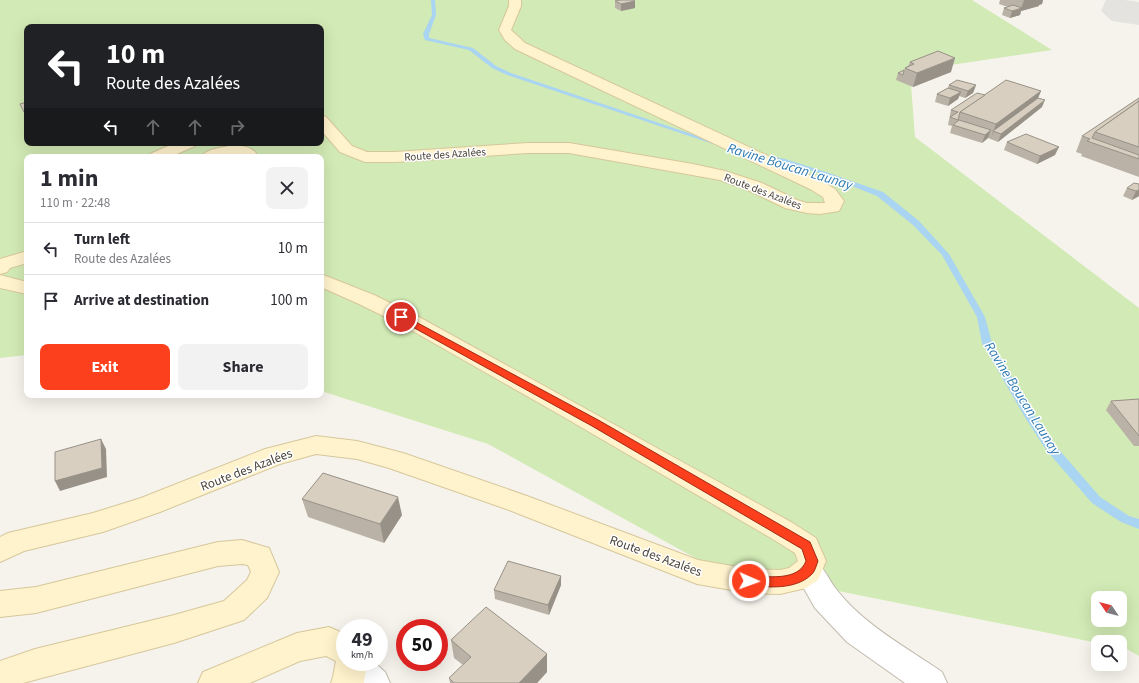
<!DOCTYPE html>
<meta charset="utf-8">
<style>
:root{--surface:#fff;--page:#f2f2f3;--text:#2b2b33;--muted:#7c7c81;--line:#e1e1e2;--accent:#fc3f1d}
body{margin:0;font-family:"Source Sans 3",sans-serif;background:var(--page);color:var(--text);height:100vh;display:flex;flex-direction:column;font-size:15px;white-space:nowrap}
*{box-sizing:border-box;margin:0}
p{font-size:13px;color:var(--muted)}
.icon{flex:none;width:22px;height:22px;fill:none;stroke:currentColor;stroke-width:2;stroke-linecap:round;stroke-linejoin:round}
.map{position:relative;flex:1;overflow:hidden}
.side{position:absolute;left:24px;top:154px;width:300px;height:244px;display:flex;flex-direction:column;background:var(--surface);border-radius:8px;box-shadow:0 4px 16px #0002}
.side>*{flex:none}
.hud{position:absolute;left:24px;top:24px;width:300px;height:122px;border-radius:8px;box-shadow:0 4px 16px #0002;background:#202124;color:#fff;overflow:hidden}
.needle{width:26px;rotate:305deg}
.tools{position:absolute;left:1091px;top:591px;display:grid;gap:8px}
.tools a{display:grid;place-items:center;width:36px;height:36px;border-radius:8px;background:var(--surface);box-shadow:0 4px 16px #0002;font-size:20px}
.speed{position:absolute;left:336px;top:619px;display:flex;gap:8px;font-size:20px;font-weight:700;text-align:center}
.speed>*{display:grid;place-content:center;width:52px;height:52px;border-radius:50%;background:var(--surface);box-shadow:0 4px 16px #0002;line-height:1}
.speed small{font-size:10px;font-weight:400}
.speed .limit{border:6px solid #d22;background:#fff;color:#111}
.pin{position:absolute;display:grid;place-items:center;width:34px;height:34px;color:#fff;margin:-17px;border:2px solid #fff;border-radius:50%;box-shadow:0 1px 4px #0007}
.me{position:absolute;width:44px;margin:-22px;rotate:92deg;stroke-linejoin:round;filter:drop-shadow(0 0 3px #0008)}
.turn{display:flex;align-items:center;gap:14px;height:84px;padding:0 16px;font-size:18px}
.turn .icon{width:52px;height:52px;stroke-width:2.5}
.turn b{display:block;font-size:28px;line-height:34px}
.lanes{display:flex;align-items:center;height:38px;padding:0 16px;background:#0003;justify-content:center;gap:20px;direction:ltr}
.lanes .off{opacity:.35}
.round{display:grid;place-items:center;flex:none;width:42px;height:42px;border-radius:8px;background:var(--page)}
.overview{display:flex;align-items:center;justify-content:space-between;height:68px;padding:0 16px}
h1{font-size:24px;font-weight:700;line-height:30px}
.button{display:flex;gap:8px;margin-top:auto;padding:8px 16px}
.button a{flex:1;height:46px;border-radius:8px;background:var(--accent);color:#fff;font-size:16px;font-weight:700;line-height:46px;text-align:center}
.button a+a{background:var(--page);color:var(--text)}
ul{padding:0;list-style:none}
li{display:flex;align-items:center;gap:12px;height:52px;padding:0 16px;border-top:1px solid var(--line)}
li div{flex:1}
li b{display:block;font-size:15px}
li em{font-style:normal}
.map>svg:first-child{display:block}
.green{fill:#d2eab5;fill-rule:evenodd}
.parking{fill:#e5e3e0}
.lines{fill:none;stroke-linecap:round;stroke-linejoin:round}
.stream{fill:#a9d4f2;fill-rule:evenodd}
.street-casing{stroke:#c2bbae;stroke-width:2}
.secondary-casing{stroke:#d6c79b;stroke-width:2}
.street{fill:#fff;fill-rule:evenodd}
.secondary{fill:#fff3cd;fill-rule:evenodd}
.wall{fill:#bab2a6}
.shaded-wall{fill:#979187}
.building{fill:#d8cfc1;stroke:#979187}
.route{fill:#fc3f1d;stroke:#a42913}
.labels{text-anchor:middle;stroke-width:3;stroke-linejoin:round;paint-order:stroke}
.far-street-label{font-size:11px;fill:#4b4439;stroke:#fff}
.street-label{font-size:13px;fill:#4b4439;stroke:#fff}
.water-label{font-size:14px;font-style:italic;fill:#2e7ab2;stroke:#fff}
</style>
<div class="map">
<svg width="1139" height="683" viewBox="0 0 1139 683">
<rect width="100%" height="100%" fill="#f6f3ec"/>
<path class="green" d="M0 0H972L1052 50 910 71 915 137 1139 308V656L1127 649 1120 648V642H1098V643L708 565 488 444 321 391V157H27V355L0 358ZM27 27H321V143H27ZM1098 598H1120V620H1098Z"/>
<path class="parking" d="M1106 0H1125L1139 2V25L1112 21 1101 11Z"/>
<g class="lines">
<g class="stream">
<path d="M431 0H435L436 15 429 34V38L473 48 496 66 511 73 721 144 716 145 507 75 492 68 469 50 425 40 423 34 432 15Z"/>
<path d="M761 154 785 159 823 171 883 192 919 221 949 254 985 317 992 343 1034 415 1055 445 1100 497 1129 516 1139 519V529L1121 522 1092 503 1047 451 1026 419 982 343 977 317 942 255 913 225 877 196 819 173 782 162 759 157V155Z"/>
</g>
<defs>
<g id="street">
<path d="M808 559C825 565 826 576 836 589 864 625 906 647 942 672L947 683H905L847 642 815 608 794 571 798 562Z"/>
<path d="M345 650V662H374L385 672 390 683H352L341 672 336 662 341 652Z"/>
</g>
<g id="secondary">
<path d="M509 0H521V6L511 30 525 43 822 181 835 189 844 201 839 211 820 214 807 213 785 208 750 191 720 180 569 153H528L395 162H365L340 152 321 130V115L326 117 352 146 367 152H395L528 143H569L693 164 725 171 762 183 797 200 807 203H825L823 197 810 189 515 49 505 40 499 30 509 6Z"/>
<path d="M175 143H197L195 146 170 157H148L150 154Z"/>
<path d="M229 146C240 145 254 146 258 157H242L234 155 224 157H201C206 149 220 148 229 146Z"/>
<path d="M27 251V263L10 268 7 272 0 274V259Z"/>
<path d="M321 274 374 295 419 317 791 522 816 538 826 561 818 580 806 588 780 594 749 593 697 584 509 510 389 468 357 459 316 454 280 464 160 512 103 532 24 551 0 562V537L8 533 93 513 141 498 265 449 316 436 357 441 403 453 527 496 698 560 749 569 780 570 789 568 798 561 795 553 771 538 562 416 404 326 359 304 321 287Z"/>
<path d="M0 275 27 282V294L0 288Z"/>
<path d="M242 540 269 548 279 572 267 598 244 620 174 643 23 683H0V661L35 649 174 615 224 601 247 580 251 572 248 565 242 564 218 566 36 613 0 617V591L36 587 218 542Z"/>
<path d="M329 627 345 634V662H367L364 683H331L333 677 336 661 326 656 300 661 250 683H198L203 672 297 633Z"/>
</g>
</defs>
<use href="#street" class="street-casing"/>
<use href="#secondary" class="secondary-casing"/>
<use href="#street" class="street"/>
<use href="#secondary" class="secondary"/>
</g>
<g class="wall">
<path d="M1000 0H1043L1042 4 1039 5V6L1021 11 1020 15 1010 18 1002 15 1004 8 1008 7 999 4Z"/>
<path d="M615 1H635V8L621 11 615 8Z"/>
<path d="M910 62 951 72 913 87 896 80 898 73 904 70 905 68 908 66Z"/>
<path d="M949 85H976L973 93 965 98 959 96 958 99 948 106 935 102 937 94 948 88Z"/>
<path d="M1041 91 1038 98 1042 107 998 142 988 138 982 143 950 133 952 126 948 125 951 110 985 95Z"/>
<path d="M1139 98V177L1081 156 1082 154 1076 152 1082 136Z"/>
<path d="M1007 142 1055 155 1037 164 1004 150Z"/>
<path d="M1134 183 1139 196 1132 200 1123 196 1127 188Z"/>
<path d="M1139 399V446H1134L1106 410 1111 401Z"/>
<path d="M302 499 402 515 384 543 308 517Z"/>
<path d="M561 576V585L549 615 495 599 494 590Z"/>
<path d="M451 640 547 654V672L537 683H450L449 678 463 665 454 658Z"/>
</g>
<g class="shaded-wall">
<path d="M1024 0H1043L1042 4 1039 5V6L1021 11 1020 15 1010 18 1012 11 1021 9Z"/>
<path d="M635 1V8L621 11V4Z"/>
<path d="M955 58 951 72 913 87 917 73Z"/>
<path d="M976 85 973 93 965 98 968 91Z"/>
<path d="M1041 91 1035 105 993 131 991 139 996 124Z"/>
<path d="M961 92 958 99 948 106 950 98Z"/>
<path d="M1045 100 1042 107 998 142 1001 134Z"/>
<path d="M27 111V119L24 112Z"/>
<path d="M991 130 988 138 982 143 985 135Z"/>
<path d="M1059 147 1055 155 1037 164 1040 156Z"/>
<path d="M1139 190V196L1132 200 1136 191Z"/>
<path d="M101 439 106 449 107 477 60 491 55 481Z"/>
<path d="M398 497 402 515 384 543 380 524Z"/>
<path d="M561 576V585L549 615 548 605Z"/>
<path d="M547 654V672L537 683H519Z"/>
</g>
<g class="building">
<path d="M621 0H633L635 1 621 4 615 1Z"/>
<path d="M1013 5 1022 8 1012 11 1004 8Z"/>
<path d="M938 51 955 58 917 73 905 68 914 64 910 62Z"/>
<path d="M904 70 903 75 898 73Z"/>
<path d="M957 80 976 85 968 91 949 85Z"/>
<path d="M1006 80 1041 91 996 124 960 112Z"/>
<path d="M948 88 961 92 950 98 937 94Z"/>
<path d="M977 93 985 95 960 112 958 120 950 117 958 112 951 110Z"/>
<path d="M1038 98 1045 100 1001 134 993 131Z"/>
<path d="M1139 98V101L1095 132 1092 138 1139 155V159L1087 141 1090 139 1082 136Z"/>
<path d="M1139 101V147L1095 132Z"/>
<path d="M27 102V111L24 112 20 104Z"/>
<path d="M959 120 991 130 985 135 953 125Z"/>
<path d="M1026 134 1059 147 1040 156 1007 142Z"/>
<path d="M1134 183 1139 184V190L1136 191 1127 188Z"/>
<path d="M1139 399V436L1111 401Z"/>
<path d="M101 439 102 468 55 481V452Z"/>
<path d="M323 473 398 497 380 524 302 499Z"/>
<path d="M508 561 561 576 548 605 494 590Z"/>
<path d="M486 607 547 654 519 683H454L449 678 471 657 451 640Z"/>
</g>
<path class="route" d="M401 314 600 421 810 542 818 561C816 566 815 572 811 575 795 590 769 587 749 586L744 585 743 581 744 577 749 576C767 576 798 582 806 561L802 549 592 426 398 319 396 317Z"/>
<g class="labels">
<g class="far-street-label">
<text transform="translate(445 154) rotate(-4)" y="4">Route des Azalées</text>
<text transform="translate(763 191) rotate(21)" y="4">Route des Azalées</text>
</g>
<g class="street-label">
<text transform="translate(246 469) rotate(-21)" y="5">Route des Azalées</text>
<text transform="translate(656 555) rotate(20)" y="5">Route des Azalées</text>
</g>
<g class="water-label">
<text transform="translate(790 166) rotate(17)" y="5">Ravine Boucan Launay</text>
<text transform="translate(1023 398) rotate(58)" y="5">Ravine Boucan Launay</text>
</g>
</g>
</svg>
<div class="tools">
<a><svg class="needle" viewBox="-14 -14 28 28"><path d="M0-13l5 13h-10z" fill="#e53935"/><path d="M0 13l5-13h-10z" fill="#7c7c81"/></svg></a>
<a><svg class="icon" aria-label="search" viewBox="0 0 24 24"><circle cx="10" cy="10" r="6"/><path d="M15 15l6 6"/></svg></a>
</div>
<div class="speed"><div>49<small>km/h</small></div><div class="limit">50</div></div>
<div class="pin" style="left:401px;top:317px;background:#d93025"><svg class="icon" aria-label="arrive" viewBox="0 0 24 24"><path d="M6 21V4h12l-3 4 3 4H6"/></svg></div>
<svg class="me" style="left:749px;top:581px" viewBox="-20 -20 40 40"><circle r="17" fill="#fc3f1d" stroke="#fff" stroke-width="3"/><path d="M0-11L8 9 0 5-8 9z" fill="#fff"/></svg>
<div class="hud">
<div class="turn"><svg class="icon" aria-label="left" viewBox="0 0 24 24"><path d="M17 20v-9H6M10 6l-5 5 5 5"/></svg><div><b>10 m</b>Route des Azalées</div></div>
<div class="lanes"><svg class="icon" aria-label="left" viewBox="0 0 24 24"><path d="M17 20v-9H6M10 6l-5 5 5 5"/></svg><svg class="icon off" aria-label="ahead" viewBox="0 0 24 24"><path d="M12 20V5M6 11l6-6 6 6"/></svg><svg class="icon off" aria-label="ahead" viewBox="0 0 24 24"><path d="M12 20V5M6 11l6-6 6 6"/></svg><svg class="icon off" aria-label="right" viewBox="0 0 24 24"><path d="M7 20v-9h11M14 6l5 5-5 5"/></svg></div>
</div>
<section class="side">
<div class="overview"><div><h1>1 min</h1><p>110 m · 22:48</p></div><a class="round"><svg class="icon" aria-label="close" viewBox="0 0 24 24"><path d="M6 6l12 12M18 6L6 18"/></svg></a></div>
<ul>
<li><svg class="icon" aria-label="left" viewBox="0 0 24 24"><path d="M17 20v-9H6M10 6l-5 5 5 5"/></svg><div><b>Turn left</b><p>Route des Azalées</p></div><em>10 m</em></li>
<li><svg class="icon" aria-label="arrive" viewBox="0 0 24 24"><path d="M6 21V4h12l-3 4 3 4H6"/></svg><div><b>Arrive at destination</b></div><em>100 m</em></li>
</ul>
<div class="button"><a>Exit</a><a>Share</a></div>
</section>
</div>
